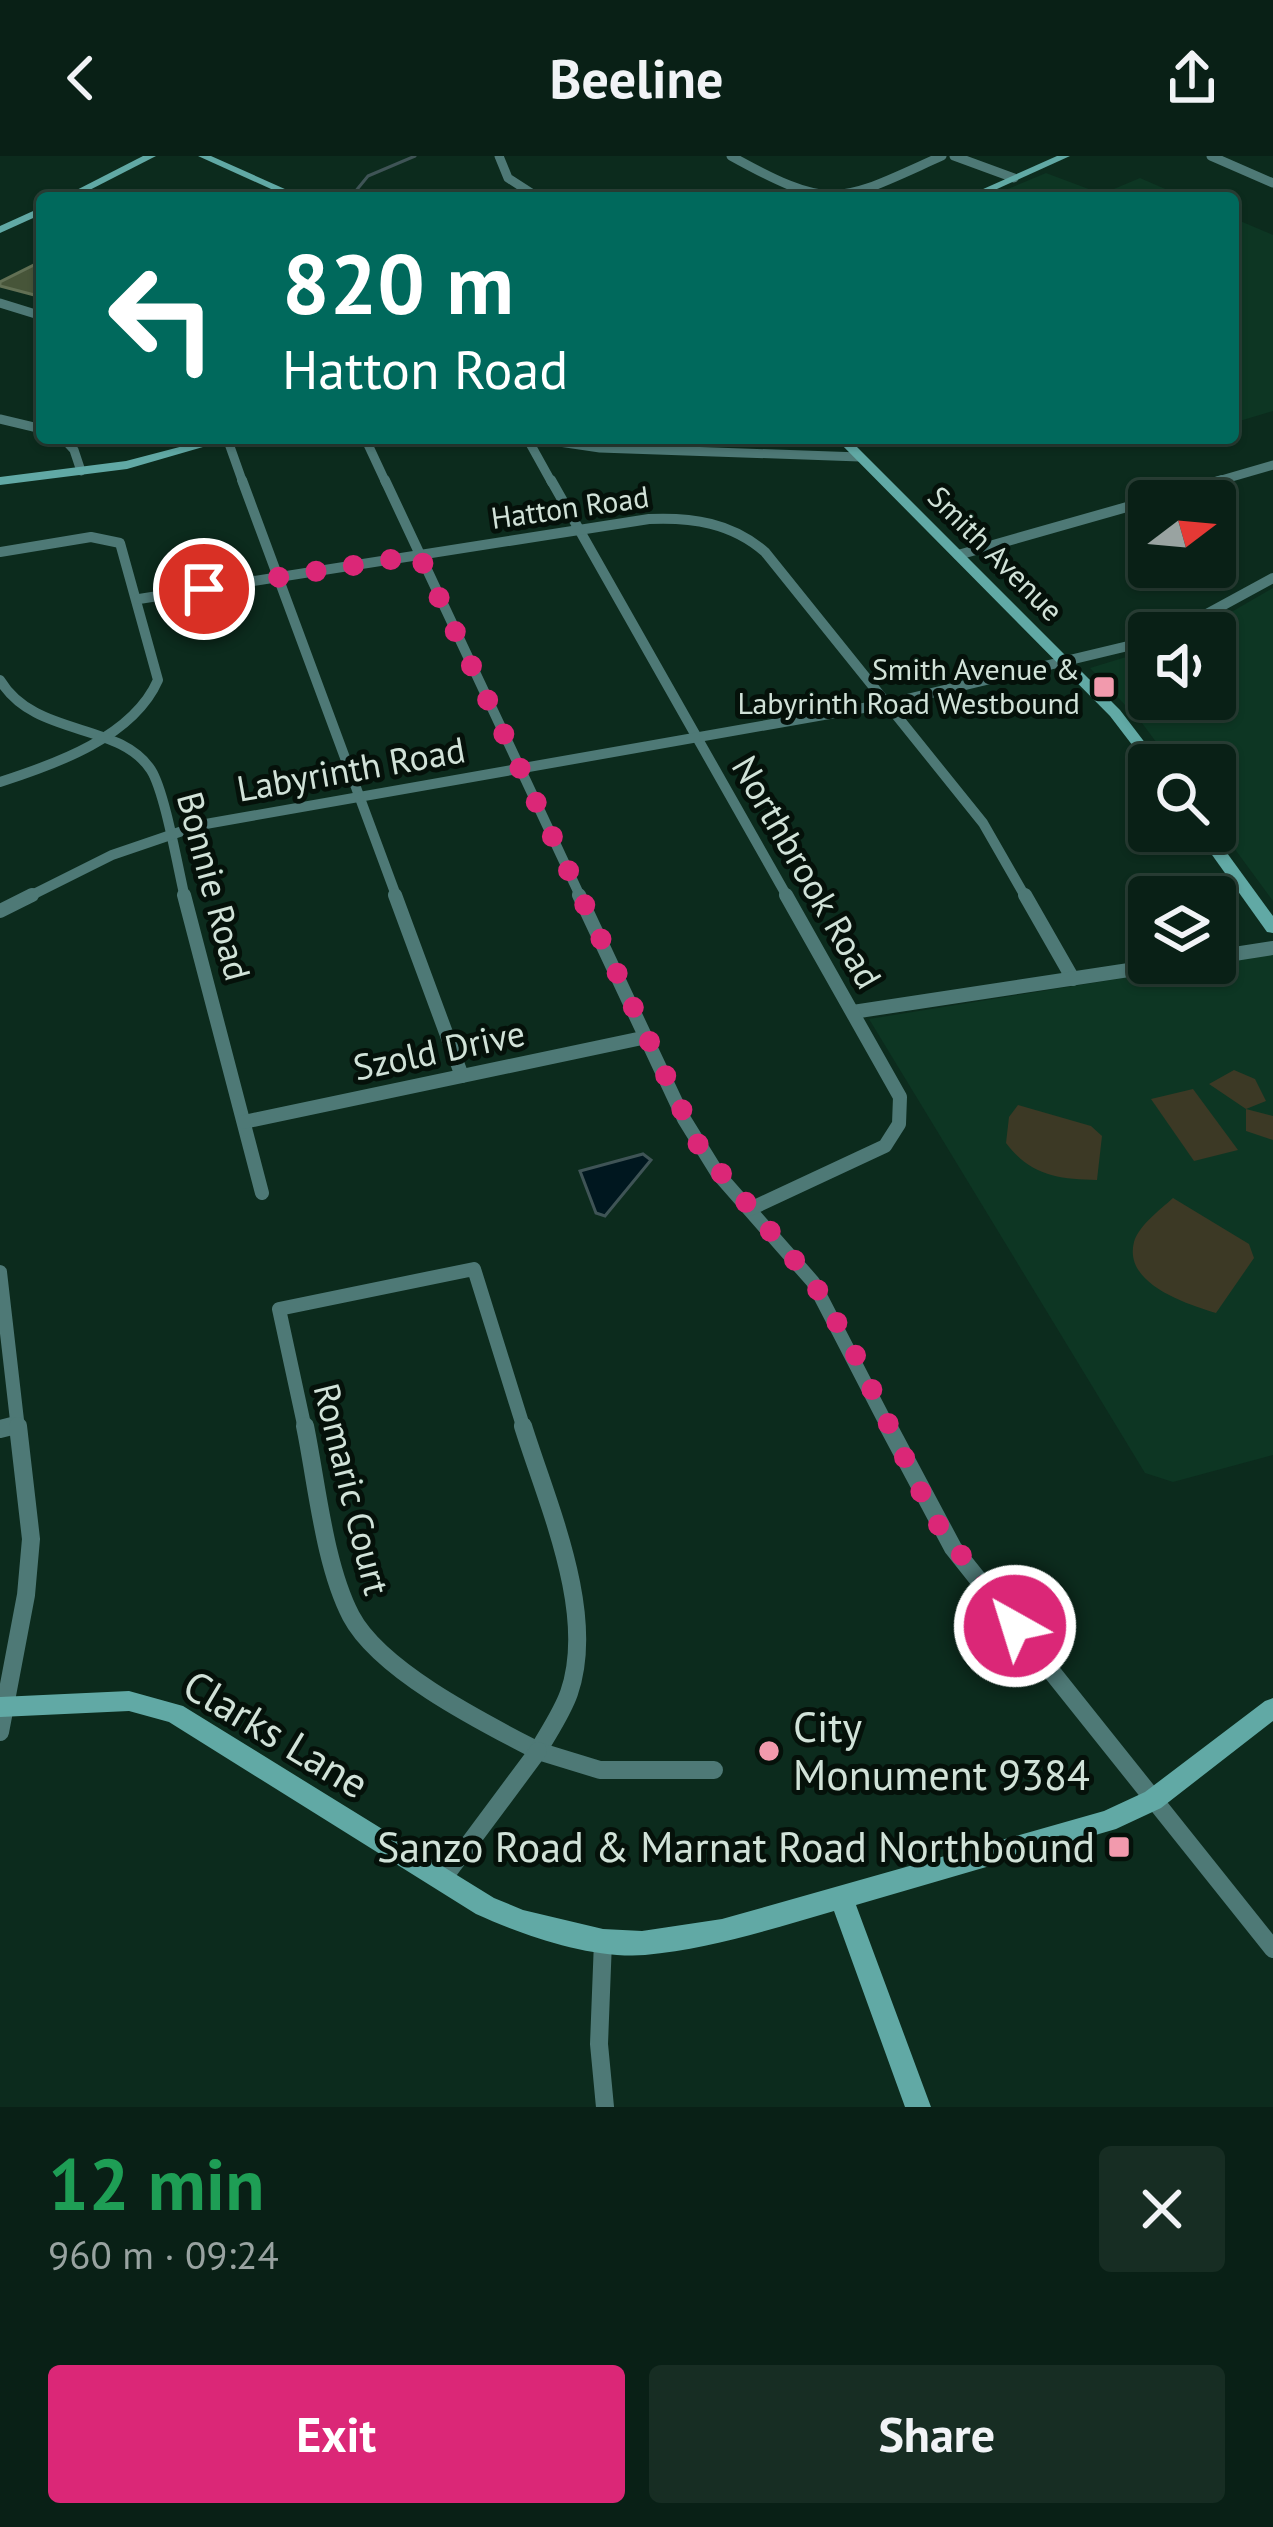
<!DOCTYPE html>
<meta charset="utf-8">
<style>
:root{--surface:#092016;--page:#172d23;--text:#f1f3f6;--muted:#99a3a1;--line:#293e35;--accent:#db2777}
body{margin:0;font-family:"PT Sans",sans-serif;background:var(--page);color:var(--text);height:100vh;display:flex;flex-direction:column;font-size:45px;white-space:nowrap}
*{box-sizing:border-box;margin:0}
p{font-size:39px;color:var(--muted)}
.icon{flex:none;width:66px;height:66px;fill:none;stroke:currentColor;stroke-width:2;stroke-linecap:round;stroke-linejoin:round}
.map{position:relative;height:1951px;overflow:hidden}
.sheet{display:flex;flex-direction:column;background:var(--surface);flex:1}
.sheet>*{flex:none}
.top-card{position:absolute;left:36px;top:36px;width:1203px;height:252px;border-radius:12px;box-shadow:0 3px 9px #0004,0 0 0 3px var(--line);background:#00695c;color:#fff;overflow:hidden}
.needle{width:78px;rotate:74deg}
.controls{position:absolute;left:1128px;top:324px;display:grid;gap:24px}
.controls a{display:grid;place-items:center;width:108px;height:108px;border-radius:12px;background:var(--surface);box-shadow:0 3px 9px #0004,0 0 0 3px var(--line);font-size:60px}
.pin{position:absolute;display:grid;place-items:center;width:102px;height:102px;color:#fff;margin:-51px;border:6px solid #fff;border-radius:50%;box-shadow:0 3px 12px #0007}
.me{position:absolute;width:132px;margin:-66px;rotate:321deg;stroke-linejoin:round;filter:drop-shadow(0 0 9px #0008)}
.turn{display:flex;align-items:center;gap:42px;height:252px;padding:0 48px;font-size:54px}
.turn .icon{width:156px;height:156px;stroke-width:2.5}
.turn b{display:block;font-size:84px;line-height:102px}
.round{display:grid;place-items:center;flex:none;width:126px;height:126px;border-radius:12px;background:var(--page)}
.headline{display:flex;align-items:center;justify-content:space-between;height:204px;padding:0 48px}
h1{font-size:72px;font-weight:700;line-height:90px;color:#1e9e55}
.button{display:flex;gap:24px;margin-top:auto;padding:24px 48px}
.button a{flex:1;height:138px;border-radius:12px;background:var(--accent);color:#fff;font-size:48px;font-weight:700;line-height:138px;text-align:center}
.button a+a{background:var(--page);color:var(--text)}
header{display:flex;justify-content:space-between;align-items:center;height:156px;padding:0 48px;background:var(--surface);font-size:54px;font-weight:700}
.map>svg:first-child{display:block}
.built{fill:#0d3623}
.green{fill:#3c3925}
.water{fill:#00171f;stroke:#3f5456;stroke-width:3}
.lines{fill:none;stroke-linecap:round;stroke-linejoin:round}
.stream{stroke:#3f5456;stroke-width:3}
.building{fill:#475539;stroke:#627054;stroke-width:3}
.street-far3{stroke:#4e7976;stroke-width:9}
.street-far2{stroke:#4e7976;stroke-width:10}
.street-far1{stroke:#4e7976;stroke-width:14}
.street{stroke:#4e7976;stroke-width:18}
.secondary{fill:#61a9a5;fill-rule:evenodd}
.route{stroke:#db2777;stroke-width:21;stroke-dasharray:0 37.8}
.poi-dot{fill:#f29aad;stroke:#05110a;stroke-width:4.5}
.labels{text-anchor:middle;stroke-width:10;stroke-linejoin:round;paint-order:stroke}
.far-street-label{font-size:30px;fill:#d1e2d8;stroke:#05110a}
.far-poi-label{font-size:30px;fill:#d1e2d8;stroke:#05110a;text-anchor:end}
.street-label{font-size:36px;fill:#d1e2d8;stroke:#05110a}
.near-poi-label{font-size:42px;fill:#d1e2d8;stroke:#05110a;text-anchor:start}
.near-street-label{font-size:42px;fill:#d1e2d8;stroke:#05110a}
</style>
<header><svg class="icon" aria-label="back" viewBox="0 0 24 24"><path d="M15 5l-7 7 7 7"/></svg>Beeline<svg class="icon" aria-label="share" viewBox="0 0 24 24"><path d="M12 15V3M7 8l5-5 5 5M5 13v7h14v-7"/></svg></header>
<div class="map">
<svg width="1273" height="1951" viewBox="0 0 1273 1951">
<rect width="100%" height="100%" fill="#0c2b1d"/>
<g class="built">
<path d="M1046 17 1102 38 1140 22 1186 42H986Z"/>
<path d="M1233 62 1273 79V255L1233 267Z"/>
<path d="M1273 432V745L1215 666V609H1173L1142 567 1090 512 1149 494V543H1215V477H1195Z"/>
<path d="M1273 798V1299L1173 1326 1145 1317 869 863Z"/>
</g>
<g class="green">
<path d="M1234 914 1255 923 1266 945 1246 953 1273 960V984L1246 975V953L1209 928Z"/>
<path d="M1193 933 1238 994 1194 1005 1151 943Z"/>
<path d="M1018 949 1091 970 1102 980 1097 1024C1058 1023 1031 1020 1006 987L1009 961Z"/>
<path d="M1173 1042 1249 1088 1254 1102 1216 1157C1187 1148 1123 1128 1134 1086 1139 1069 1160 1054 1173 1042Z"/>
</g>
<path class="water" d="M643 998 651 1004 605 1060 596 1057 580 1015Z"/>
<g class="lines">
<path class="stream" d="M350 42 368 20 415 0"/>
</g>
<path class="building" d="M42 105V141L0 130V126Z"/>
<g class="lines">
<g class="street-far3">
<path d="M499 0 508 22 539 42"/>
<path d="M731 0C834 57 839 46 942 0"/>
<path d="M954 0 1014 22"/>
<path d="M1211 0 1273 27"/>
<path d="M0 147 42 160"/>
<path d="M0 263 42 273"/>
<path d="M63 282 74 294 81 315"/>
<path d="M227 282 243 327"/>
<path d="M365 282 386 327"/>
<path d="M527 282 552 327"/>
<path d="M532 282 600 292 860 301"/>
<path d="M1211 327 1273 309"/>
</g>
<g class="street-far2">
<path d="M242 324 397 742"/>
<path d="M385 324 581 742"/>
<path d="M551 324 788 742"/>
<path d="M0 396 91 381 120 387 158 524C133 581 56 608 0 626"/>
<path d="M958 399 1222 324"/>
<path d="M139 443 649 363C692 361 732 367 765 396L983 667 1026 742"/>
<path d="M1172 477 1273 422"/>
<path d="M0 524C35 582 119 565 151 614 165 636 178 713 185 742"/>
<path d="M26 742 112 699 200 669 886 548 1149 485"/>
</g>
<g class="street-far1">
<path d="M184 739 262 1037"/>
<path d="M395 739 462 920"/>
<path d="M579 739 684 963 718 1018 813 1126 889 1273"/>
<path d="M1025 739 1073 823"/>
<path d="M0 755 32 739"/>
<path d="M1215 801 1273 792"/>
<path d="M853 856 1175 807"/>
<path d="M244 966 647 881"/>
<path d="M750 1053 885 990 899 968 900 941 786 739"/>
<path d="M0 1116 18 1273"/>
<path d="M0 1273 19 1269"/>
<path d="M305 1273 279 1153 474 1113 524 1273"/>
</g>
<g class="street">
<path d="M305 1270C317 1328 324 1408 351 1460 380 1515 484 1567 538 1595"/>
<path d="M523 1270C547 1347 597 1457 569 1537 562 1557 548 1577 538 1595"/>
<path d="M888 1270 953 1392 1273 1793"/>
<path d="M0 1273 12 1270"/>
<path d="M0 1576 26 1439 31 1383 18 1270"/>
<path d="M538 1595 600 1614H714"/>
<path d="M442 1724 538 1595"/>
<path d="M603 1785 599 1888 605 1951"/>
</g>
<g class="secondary">
<path d="M143 0H156L74 42H61Z"/>
<path d="M198 0H211L305 42H291Z"/>
<path d="M1057 0H1070L977 42H963Z"/>
<path d="M42 51V58L0 77V70Z"/>
<path d="M214 282H234L127 313 0 329V321L126 305Z"/>
<path d="M835 282H848L1120 554 1162 609 1149 611 1110 560Z"/>
<path d="M1195 675H1211L1273 760V777L1267 776Z"/>
<path d="M129 1535 183 1550 494 1742 523 1754 603 1773 642 1775 722 1763 1104 1655 1145 1636 1265 1545 1273 1542V1565L1161 1652 1116 1673 856 1749 931 1951H905L834 1755C772 1773 710 1793 645 1799 591 1803 525 1780 476 1758L169 1566 129 1555 0 1561V1541Z"/>
</g>
</g>
<g class="lines">
<path class="route" d="M204 433 419 399 700 992 813 1126 852 1192 934 1363 1015 1470"/>
</g>
<g class="poi-dot">
<rect x="1092" y="519" width="24" height="24" rx="6"/>
<circle cx="769" cy="1595" r="12"/>
<rect x="1107" y="1679" width="24" height="24" rx="6"/>
</g>
<g class="labels">
<g class="far-street-label">
<text transform="translate(570 352) rotate(-8)" y="10">Hatton Road</text>
<text transform="translate(995 398) rotate(45)" y="10">Smith Avenue</text>
</g>
<g class="far-poi-label">
<text x="1080" y="524">Smith Avenue &amp;<tspan x="1080" dy="34">Labyrinth Road Westbound</tspan></text>
</g>
<g class="street-label">
<text transform="translate(351 613) rotate(-10)" y="13">Labyrinth Road</text>
<text transform="translate(807 716) rotate(60)" y="13">Northbrook Road</text>
<text transform="translate(214 730) rotate(75)" y="13">Bonnie Road</text>
<text transform="translate(439 894) rotate(-12)" y="13">Szold Drive</text>
<text transform="translate(352 1333) rotate(76)" y="13">Romaric Court</text>
</g>
<g class="near-poi-label">
<text x="793" y="1586">City<tspan x="793" dy="48">Monument 9384</tspan></text>
<text x="1095" y="1706" text-anchor="end">Sanzo Road &amp; Marnat Road Northbound</text>
</g>
<g class="near-street-label">
<text transform="translate(276 1578) rotate(31)" y="15">Clarks Lane</text>
</g>
</g>
</svg>
<div class="controls">
<a><svg class="needle" viewBox="-14 -14 28 28"><path d="M0-13l5 13h-10z" fill="#e53935"/><path d="M0 13l5-13h-10z" fill="#99a3a1"/></svg></a>
<a><svg class="icon" aria-label="sound" viewBox="0 0 24 24"><path d="M4 9h4l5-4v14l-5-4H4zM17 9q2 3 0 6"/></svg></a>
<a><svg class="icon" aria-label="search" viewBox="0 0 24 24"><circle cx="10" cy="10" r="6"/><path d="M15 15l6 6"/></svg></a>
<a><svg class="icon" aria-label="layers" viewBox="0 0 24 24"><path d="M12 4l9 5-9 5-9-5zM3 14l9 5 9-5"/></svg></a>
</div>
<div class="pin" style="left:204px;top:433px;background:#d93025"><svg class="icon" aria-label="arrive" viewBox="0 0 24 24"><path d="M6 21V4h12l-3 4 3 4H6"/></svg></div>
<svg class="me" style="left:1015px;top:1470px" viewBox="-20 -20 40 40"><circle r="17" fill="#db2777" stroke="#fff" stroke-width="3"/><path d="M0-11L8 9 0 5-8 9z" fill="#fff"/></svg>
<div class="top-card">
<div class="turn"><svg class="icon" aria-label="left" viewBox="0 0 24 24"><path d="M17 20v-9H6M10 6l-5 5 5 5"/></svg><div><b>820 m</b>Hatton Road</div></div>
</div>
</div>
<section class="sheet">
<div class="headline"><div><h1>12 min</h1><p>960 m · 09:24</p></div><a class="round"><svg class="icon" aria-label="close" viewBox="0 0 24 24"><path d="M6 6l12 12M18 6L6 18"/></svg></a></div>
<div class="button"><a>Exit</a><a>Share</a></div>
</section>
